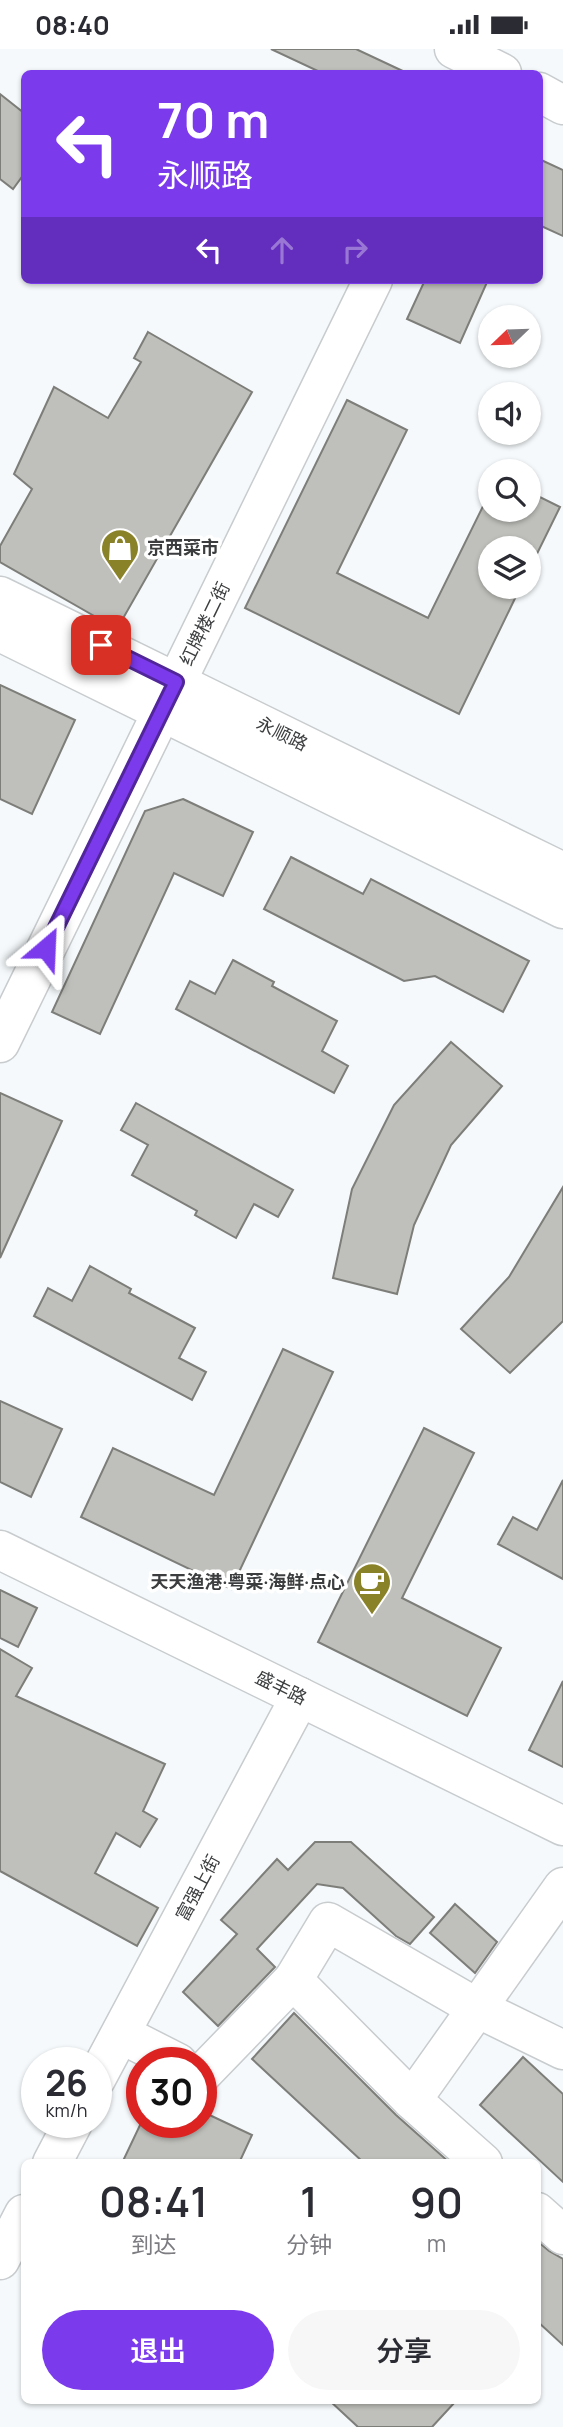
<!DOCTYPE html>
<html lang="zh">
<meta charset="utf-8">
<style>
:root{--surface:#fff;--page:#f7f7f7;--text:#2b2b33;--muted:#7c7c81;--accent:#7c3aed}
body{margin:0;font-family:Manrope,"Noto Sans SC",sans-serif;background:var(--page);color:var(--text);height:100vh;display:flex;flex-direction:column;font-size:26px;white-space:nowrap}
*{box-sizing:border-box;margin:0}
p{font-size:23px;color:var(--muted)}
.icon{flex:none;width:38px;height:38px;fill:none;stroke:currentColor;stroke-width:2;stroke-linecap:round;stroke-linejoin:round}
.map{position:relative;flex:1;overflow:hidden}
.details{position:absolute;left:21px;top:2110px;width:520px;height:245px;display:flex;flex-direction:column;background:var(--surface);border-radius:10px;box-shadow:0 2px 5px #0004}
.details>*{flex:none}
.hud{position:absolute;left:21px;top:21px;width:522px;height:214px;border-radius:10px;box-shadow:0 2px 5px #0004;background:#7c3aed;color:#fff;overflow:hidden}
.needle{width:46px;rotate:247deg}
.controls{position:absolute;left:478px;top:256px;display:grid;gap:14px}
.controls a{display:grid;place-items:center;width:63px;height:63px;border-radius:50%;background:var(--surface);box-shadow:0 2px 5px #0004;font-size:35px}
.speed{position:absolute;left:21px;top:1998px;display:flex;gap:14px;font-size:35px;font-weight:700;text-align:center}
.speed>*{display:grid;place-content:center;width:91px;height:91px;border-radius:50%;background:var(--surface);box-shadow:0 2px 5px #0004;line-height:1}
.speed small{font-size:18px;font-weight:400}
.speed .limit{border:10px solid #d22;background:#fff;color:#111}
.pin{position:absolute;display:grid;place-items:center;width:60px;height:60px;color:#fff;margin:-30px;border-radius:14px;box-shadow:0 4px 10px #0006}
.me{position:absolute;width:77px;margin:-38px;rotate:26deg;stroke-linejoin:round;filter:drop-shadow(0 0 5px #0008)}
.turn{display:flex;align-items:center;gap:24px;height:147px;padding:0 21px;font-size:32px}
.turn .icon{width:91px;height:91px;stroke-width:2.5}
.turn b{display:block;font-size:49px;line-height:60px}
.lanes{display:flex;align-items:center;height:66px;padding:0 21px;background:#0003;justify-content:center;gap:35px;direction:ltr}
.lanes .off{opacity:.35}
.eta{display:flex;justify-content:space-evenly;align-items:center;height:119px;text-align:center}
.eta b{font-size:42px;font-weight:600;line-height:49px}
.action{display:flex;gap:14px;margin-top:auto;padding:14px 21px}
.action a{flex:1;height:80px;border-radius:42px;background:var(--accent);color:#fff;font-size:28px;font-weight:600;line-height:80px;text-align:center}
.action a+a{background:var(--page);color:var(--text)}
.status{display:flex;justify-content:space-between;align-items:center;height:49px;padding:0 35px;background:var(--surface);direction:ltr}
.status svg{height:19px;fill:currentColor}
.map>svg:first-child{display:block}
.building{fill:#bfbfbb;stroke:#7d7d79;stroke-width:2}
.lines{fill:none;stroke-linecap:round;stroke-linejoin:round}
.minor-casing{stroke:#c8ccce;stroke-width:41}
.major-casing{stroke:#c8ccce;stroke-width:41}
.minor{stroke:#fff;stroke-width:38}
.major{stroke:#fff;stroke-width:38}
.route-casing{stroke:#51269a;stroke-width:18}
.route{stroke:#7c3aed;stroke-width:12}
.labels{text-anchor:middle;stroke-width:7;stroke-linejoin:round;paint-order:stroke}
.poi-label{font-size:18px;font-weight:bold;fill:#3b3d3e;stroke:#fff;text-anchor:start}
.street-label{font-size:18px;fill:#3b3d3e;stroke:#fff}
</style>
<div class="status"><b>08:40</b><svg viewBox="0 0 49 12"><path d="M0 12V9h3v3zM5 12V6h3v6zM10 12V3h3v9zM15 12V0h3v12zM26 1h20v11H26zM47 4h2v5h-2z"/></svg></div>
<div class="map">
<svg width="563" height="2378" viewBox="0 0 563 2378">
<rect width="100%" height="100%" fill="#f5f9fb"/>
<g class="building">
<path d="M271 0H356L407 24H322Z"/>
<path d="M0 45 24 64V125L13 140 0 130Z"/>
<path d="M539 110 563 121V187L539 176Z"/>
<path d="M425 231H488L460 294 407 270Z"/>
<path d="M148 283 252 343 117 580 0 513V497L32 440 14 425 54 338 108 369 141 313 134 309Z"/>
<path d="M347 351 407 381 337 524 428 569 490 443V460H528V442L560 458 528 523V499H490V537H521L459 665 245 559Z"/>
<path d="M0 636 75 671 32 765 0 750Z"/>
<path d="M183 750 253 783 223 847 174 824 100 985 52 963 145 762Z"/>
<path d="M291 808 363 845 371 830 529 912 503 963 435 927 404 932 264 860Z"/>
<path d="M233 911 274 933 272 937 337 972 322 1002 348 1017 334 1044 176 960 190 932 215 945Z"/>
<path d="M451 993 502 1037 451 1096 414 1176 397 1245 333 1229 352 1140 394 1056Z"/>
<path d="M0 1044 62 1072 0 1209Z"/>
<path d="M136 1054 293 1141 278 1168 254 1155 236 1189 195 1166 197 1162 132 1126 148 1096 121 1081Z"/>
<path d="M563 1138V1272L510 1324 461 1280 509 1228Z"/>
<path d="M90 1217 131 1240 129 1244 195 1279 179 1309 206 1323 192 1351 34 1267 48 1239 72 1252Z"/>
<path d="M283 1300 333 1323 231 1540 81 1468 113 1399 214 1446Z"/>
<path d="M0 1352 62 1380 31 1448 0 1433Z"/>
<path d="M424 1379 474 1404 402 1549 501 1599 467 1667 318 1593Z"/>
<path d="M563 1431V1530L498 1495 513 1468 537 1481Z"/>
<path d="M0 1541 37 1559 18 1598 0 1589Z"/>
<path d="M0 1600 32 1619 16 1647 165 1715 143 1762 157 1770 140 1798 116 1784 95 1824 158 1859 137 1897 0 1822Z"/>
<path d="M563 1632V1718L529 1701Z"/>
<path d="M315 1793H351L434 1868 410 1895 396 1887 343 1839 317 1835 257 1900 275 1918 218 1977 183 1943 237 1885 221 1871 277 1810 288 1821Z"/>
<path d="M455 1855 497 1893 475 1924 430 1884Z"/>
<path d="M294 1964 396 2066 450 2114H364L252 2010Z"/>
<path d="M523 2008 563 2045V2133L480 2056Z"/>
<path d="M201 2062 252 2086 239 2114H122L141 2074H201Z"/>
<path d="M537 2192 549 2202 563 2210V2296L537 2272Z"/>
<path d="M330 2352H456L432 2378H358Z"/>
</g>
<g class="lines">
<defs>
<g id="minor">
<path d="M454 0 502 24"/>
<path d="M539 43 563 56"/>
<path d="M0 994 373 231"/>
<path d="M0 1501 563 1777"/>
<path d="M121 1985 178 2014"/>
<path d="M201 2026 293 1931"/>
<path d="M96 2030 300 1648"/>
<path d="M412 2051 293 1931 328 1873 477 1959 563 2001"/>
<path d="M52 2114 73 2074"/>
<path d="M483 2114 412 2051 563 1838"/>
<path d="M537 2163 563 2186"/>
<path d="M0 2211 24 2165"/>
</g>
<g id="major">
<path d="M0 547 563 823"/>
<path d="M0 583 563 860"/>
</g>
</defs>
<use href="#minor" class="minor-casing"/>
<use href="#major" class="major-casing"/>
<use href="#minor" class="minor"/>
<use href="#major" class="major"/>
</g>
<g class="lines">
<defs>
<path id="route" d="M46 899 176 633 101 596"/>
</defs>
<use href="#route" class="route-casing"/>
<use href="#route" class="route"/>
</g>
<defs>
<symbol id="shop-pin" viewBox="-11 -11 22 30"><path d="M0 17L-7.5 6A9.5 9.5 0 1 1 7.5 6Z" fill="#8a8229" stroke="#fff"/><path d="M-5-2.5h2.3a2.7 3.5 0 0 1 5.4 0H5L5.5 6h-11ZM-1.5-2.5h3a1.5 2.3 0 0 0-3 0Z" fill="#fff"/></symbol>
<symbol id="cafe-pin" viewBox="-11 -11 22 30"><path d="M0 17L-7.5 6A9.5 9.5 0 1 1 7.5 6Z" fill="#8a8229" stroke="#fff"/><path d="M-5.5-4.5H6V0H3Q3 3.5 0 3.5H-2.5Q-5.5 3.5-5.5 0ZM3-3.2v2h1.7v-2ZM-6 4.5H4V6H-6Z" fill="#fff"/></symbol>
</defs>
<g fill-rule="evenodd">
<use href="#shop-pin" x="98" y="477" width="44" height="60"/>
<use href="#cafe-pin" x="350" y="1511" width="44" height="60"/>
</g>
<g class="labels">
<g class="poi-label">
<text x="147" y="505">京西菜市</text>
<text x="345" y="1539" text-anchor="end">天天渔港·粤菜·海鲜·点心</text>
</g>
<g class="street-label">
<text transform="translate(205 575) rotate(-64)" y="6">红牌楼二街</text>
<text transform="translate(282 685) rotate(26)" y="6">永顺路</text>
<text transform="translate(281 1639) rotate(26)" y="6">盛丰路</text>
<text transform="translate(198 1839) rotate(-62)" y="6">富强上街</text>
</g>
</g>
</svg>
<div class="controls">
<a><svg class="needle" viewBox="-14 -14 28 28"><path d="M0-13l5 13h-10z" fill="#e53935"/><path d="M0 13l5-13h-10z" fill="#7c7c81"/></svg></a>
<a><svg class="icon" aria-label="sound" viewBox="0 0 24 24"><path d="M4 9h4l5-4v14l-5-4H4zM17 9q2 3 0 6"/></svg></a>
<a><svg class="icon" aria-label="search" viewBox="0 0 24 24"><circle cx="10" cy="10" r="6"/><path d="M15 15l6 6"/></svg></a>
<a><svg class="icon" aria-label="layers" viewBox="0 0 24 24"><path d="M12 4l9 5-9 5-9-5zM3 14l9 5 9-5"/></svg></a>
</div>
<div class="speed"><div>26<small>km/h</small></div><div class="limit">30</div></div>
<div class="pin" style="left:101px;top:596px;background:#d93025"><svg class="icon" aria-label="arrive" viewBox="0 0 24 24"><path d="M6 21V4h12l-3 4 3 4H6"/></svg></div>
<svg class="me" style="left:46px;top:899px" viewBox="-20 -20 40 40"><path d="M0-17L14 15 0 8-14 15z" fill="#7c3aed" stroke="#fff" stroke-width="4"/></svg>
<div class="hud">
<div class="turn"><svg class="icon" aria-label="left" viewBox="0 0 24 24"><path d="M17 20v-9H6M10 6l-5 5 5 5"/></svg><div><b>70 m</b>永顺路</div></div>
<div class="lanes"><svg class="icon" aria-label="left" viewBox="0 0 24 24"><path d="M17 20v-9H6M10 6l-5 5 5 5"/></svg><svg class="icon off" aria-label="ahead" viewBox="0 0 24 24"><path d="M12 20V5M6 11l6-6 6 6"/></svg><svg class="icon off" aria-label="right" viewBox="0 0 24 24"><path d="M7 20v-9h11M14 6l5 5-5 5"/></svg></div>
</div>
<section class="details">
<div class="eta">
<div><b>08:41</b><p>到达</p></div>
<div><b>1</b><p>分钟</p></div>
<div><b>90</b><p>m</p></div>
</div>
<div class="action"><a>退出</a><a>分享</a></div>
</section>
</div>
